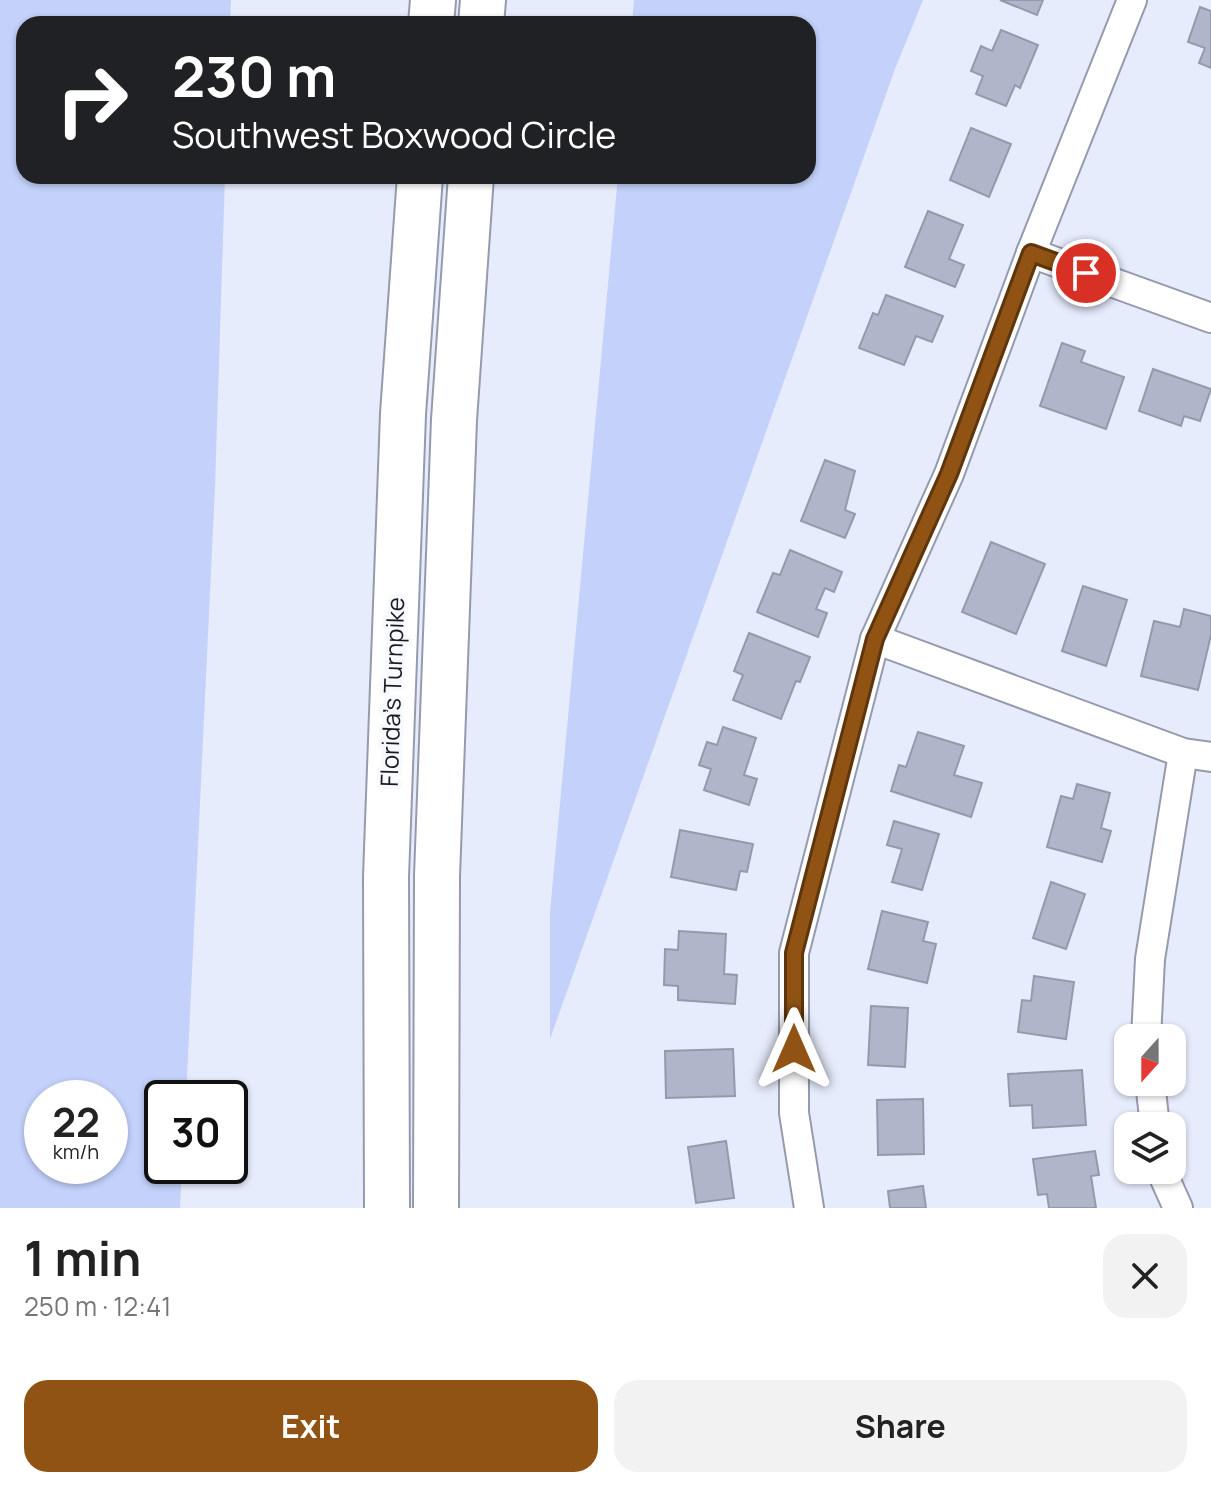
<!DOCTYPE html>
<meta charset="utf-8">
<style>
:root{--surface:#fff;--page:#f2f2f2;--text:#222;--muted:#767676;--accent:#905314}
body{margin:0;font-family:Manrope,sans-serif;background:var(--page);color:var(--text);height:100vh;display:flex;flex-direction:column;font-size:30px;white-space:nowrap}
*{box-sizing:border-box;margin:0}
p{font-size:26px;color:var(--muted)}
.icon{flex:none;width:44px;height:44px;fill:none;stroke:currentColor;stroke-width:2;stroke-linecap:round;stroke-linejoin:round}
.map{position:relative;height:1208px;overflow:hidden}
.side{display:flex;flex-direction:column;background:var(--surface);flex:1}
.side>*{flex:none}
.top-card{position:absolute;left:16px;top:16px;width:800px;height:168px;border-radius:24px;box-shadow:0 2px 6px #0004;background:#202124;color:#fff;overflow:hidden}
.needle{width:52px;rotate:201deg}
.controls{position:absolute;left:1114px;top:1024px;display:grid;gap:16px}
.controls a{display:grid;place-items:center;width:72px;height:72px;border-radius:16px;background:var(--surface);box-shadow:0 2px 6px #0004;font-size:40px}
.speed{position:absolute;left:24px;top:1080px;display:flex;gap:16px;font-size:40px;font-weight:700;text-align:center}
.speed>*{display:grid;place-content:center;width:104px;height:104px;border-radius:50%;background:var(--surface);box-shadow:0 2px 6px #0004;line-height:1}
.speed small{font-size:20px;font-weight:400}
.speed .limit{border:4px solid #111;border-radius:12px;background:#fff;color:#111}
.pin{position:absolute;display:grid;place-items:center;width:68px;height:68px;color:#fff;margin:-34px;border:4px solid #fff;border-radius:50%;box-shadow:0 2px 8px #0007}
.me{position:absolute;width:88px;margin:-44px;rotate:0deg;stroke-linejoin:round;filter:drop-shadow(0 0 6px #0008)}
.turn{display:flex;align-items:center;gap:28px;height:168px;padding:0 24px;font-size:36px}
.turn .icon{width:104px;height:104px;stroke-width:2.5}
.turn b{display:block;font-size:56px;line-height:68px}
.round{display:grid;place-items:center;flex:none;width:84px;height:84px;border-radius:24px;background:var(--page)}
.overview{display:flex;align-items:center;justify-content:space-between;height:136px;padding:0 24px}
h1{font-size:48px;font-weight:700;line-height:60px}
.primary-button{display:flex;gap:16px;margin-top:auto;padding:16px 24px}
.primary-button a{flex:1;height:92px;border-radius:24px;background:var(--accent);color:#fff;font-size:32px;font-weight:700;line-height:92px;text-align:center}
.primary-button a+a{background:var(--page);color:var(--text)}
.map>svg:first-child{display:block}
.green{fill:#c3d1fb;fill-rule:evenodd}
.building{fill:#b0b6c9;stroke:#949aad;stroke-width:2}
.lines{fill:none;stroke-linecap:round;stroke-linejoin:round}
.street-casing{stroke:#959bad;stroke-width:32}
.highway-casing{stroke:#959bad;stroke-width:48}
.street{stroke:#fff;stroke-width:28}
.highway{stroke:#fff;stroke-width:44}
.route-casing{stroke:#5e360d;stroke-width:20}
.route{stroke:#905314;stroke-width:14}
.labels{text-anchor:middle;stroke-width:8;stroke-linejoin:round;paint-order:stroke}
.street-label{font-size:24px;fill:#191b22;stroke:#f8f9fd}
</style>
<div class="map">
<svg width="1211" height="1208" viewBox="0 0 1211 1208">
<rect width="100%" height="100%" fill="#e6ecfc"/>
<g class="green">
<path d="M0 0H231L230 24H24V176H225L215 487 186 1098H162V1166H182L180 1208H0ZM110 1098V1166H42V1098Z"/>
<path d="M634 0H923L895 69 550 1039V912L618 176H808V24H632Z"/>
</g>
<g class="building">
<path d="M1000 0H1043L1037 15Z"/>
<path d="M1200 7 1211 11V68L1199 63 1205 48 1188 42Z"/>
<path d="M1001 30 1038 45 1020 88 1015 85 1006 106 976 94 983 76 971 71 981 46 992 51Z"/>
<path d="M971 128 1011 144 989 197 950 180Z"/>
<path d="M928 211 963 225 949 259 964 265 955 287 905 267Z"/>
<path d="M886 295 943 316 932 342 916 336 904 365 859 348 873 313 878 315Z"/>
<path d="M1062 343 1085 351 1081 362 1124 377 1106 429 1040 406Z"/>
<path d="M1153 369 1211 389 1200 421 1184 416 1181 426 1139 411Z"/>
<path d="M825 460 855 471 845 510 855 514 845 538 801 521Z"/>
<path d="M991 542 1045 564 1016 634 962 612Z"/>
<path d="M790 550 842 572 834 592 825 588 816 609 827 613 818 637 757 612 773 573 780 575Z"/>
<path d="M1083 586 1127 600 1106 666 1062 651Z"/>
<path d="M1184 609 1211 616V635L1198 690 1141 676 1154 621 1180 627Z"/>
<path d="M749 633 810 657 800 682 796 681 781 719 733 700 743 675 734 671Z"/>
<path d="M723 727 756 738 744 775 757 779 749 805 704 790 711 769 699 765 707 742 717 745Z"/>
<path d="M918 732 964 746 954 775 982 783 971 817 891 791 899 765 906 767Z"/>
<path d="M1077 784 1110 793 1101 828 1111 831 1102 862 1047 847 1061 796 1073 799Z"/>
<path d="M894 821 939 834 922 890 892 882 902 849 887 845Z"/>
<path d="M680 830 753 844 747 872 740 871 736 890 671 877Z"/>
<path d="M1051 882 1085 894 1066 949 1033 938Z"/>
<path d="M882 911 928 922 923 941 936 944 927 983 868 969Z"/>
<path d="M679 931 726 934 724 974 737 975 735 1004 678 1000V986L664 985 665 949 678 950Z"/>
<path d="M1034 976 1074 982 1066 1039 1018 1032 1022 1000 1031 1001Z"/>
<path d="M871 1006 908 1008 905 1067 868 1065Z"/>
<path d="M733 1049 735 1096 666 1098 665 1051Z"/>
<path d="M1082 1070 1086 1125 1033 1128 1032 1105 1010 1106 1008 1074Z"/>
<path d="M923 1099 924 1154 878 1155 877 1100Z"/>
<path d="M726 1141 734 1198 696 1203 688 1147Z"/>
<path d="M1095 1151 1099 1175 1091 1176 1096 1208H1049L1047 1194 1038 1195 1033 1159Z"/>
<path d="M923 1186 926 1208H890L888 1191Z"/>
</g>
<g class="lines">
<defs>
<g id="street">
<path d="M1031 253 1211 318"/>
<path d="M875 639 1183 753 1211 757"/>
<path d="M1146 1038 1150 959 1183 753"/>
<path d="M1150 1082 1155 1126"/>
<path d="M1161 1170 1178 1208"/>
<path d="M809 1208 794 1113V953L875 639 949 474 1031 253 1132 0"/>
</g>
<g id="highway">
<path d="M431 24 433 0"/>
<path d="M481 24 483 0"/>
<path d="M387 1208 386 877 403 414 420 176"/>
<path d="M436 1208 437 876 454 420 471 176"/>
</g>
</defs>
<use href="#street" class="street-casing"/>
<use href="#highway" class="highway-casing"/>
<use href="#street" class="street"/>
<use href="#highway" class="highway"/>
</g>
<g class="lines">
<defs>
<path id="route" d="M794 1049V953L875 639 949 474 1031 253 1086 273"/>
</defs>
<use href="#route" class="route-casing"/>
<use href="#route" class="route"/>
</g>
<g class="labels">
<g class="street-label">
<text transform="translate(393 692) rotate(-88)" y="8">Florida's Turnpike</text>
</g>
</g>
</svg>
<div class="controls">
<a><svg class="needle" viewBox="-14 -14 28 28"><path d="M0-13l5 13h-10z" fill="#e53935"/><path d="M0 13l5-13h-10z" fill="#767676"/></svg></a>
<a><svg class="icon" aria-label="layers" viewBox="0 0 24 24"><path d="M12 4l9 5-9 5-9-5zM3 14l9 5 9-5"/></svg></a>
</div>
<div class="speed"><div>22<small>km/h</small></div><div class="limit">30</div></div>
<div class="pin" style="left:1086px;top:273px;background:#d93025"><svg class="icon" aria-label="arrive" viewBox="0 0 24 24"><path d="M6 21V4h12l-3 4 3 4H6"/></svg></div>
<svg class="me" style="left:794px;top:1049px" viewBox="-20 -20 40 40"><path d="M0-17L14 15 0 8-14 15z" fill="#905314" stroke="#fff" stroke-width="4"/></svg>
<div class="top-card">
<div class="turn"><svg class="icon" aria-label="right" viewBox="0 0 24 24"><path d="M7 20v-9h11M14 6l5 5-5 5"/></svg><div><b>230 m</b>Southwest Boxwood Circle</div></div>
</div>
</div>
<section class="side">
<div class="overview"><div><h1>1 min</h1><p>250 m · 12:41</p></div><a class="round"><svg class="icon" aria-label="close" viewBox="0 0 24 24"><path d="M6 6l12 12M18 6L6 18"/></svg></a></div>
<div class="primary-button"><a>Exit</a><a>Share</a></div>
</section>
